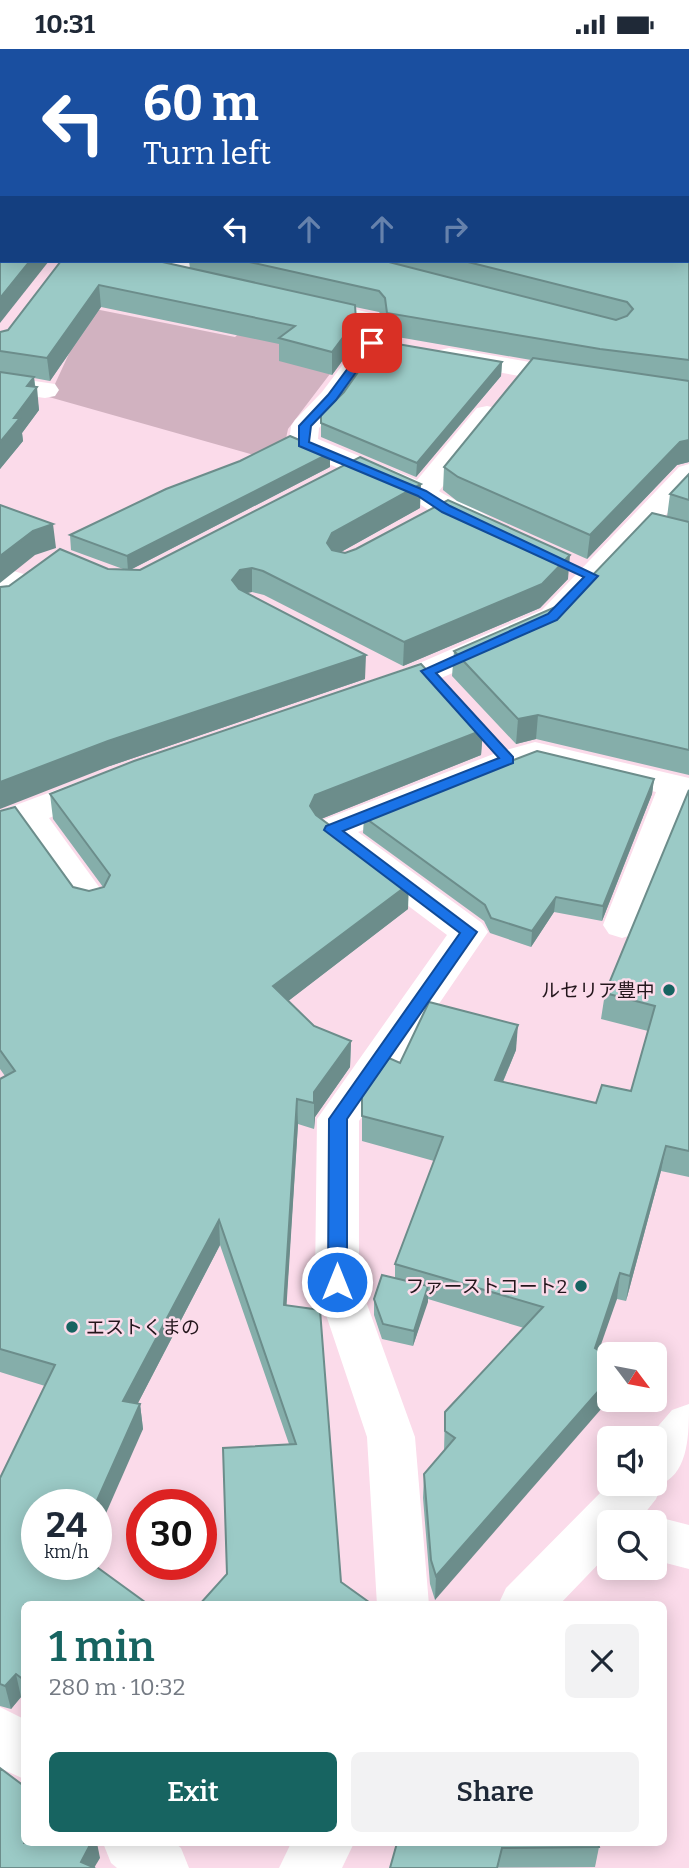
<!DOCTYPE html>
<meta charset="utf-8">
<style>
:root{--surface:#fff;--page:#f2f2f3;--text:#1f2937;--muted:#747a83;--accent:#176461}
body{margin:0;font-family:Bitter,"Noto Sans JP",serif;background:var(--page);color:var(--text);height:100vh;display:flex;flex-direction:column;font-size:26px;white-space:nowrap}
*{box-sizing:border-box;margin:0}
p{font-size:23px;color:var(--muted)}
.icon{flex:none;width:38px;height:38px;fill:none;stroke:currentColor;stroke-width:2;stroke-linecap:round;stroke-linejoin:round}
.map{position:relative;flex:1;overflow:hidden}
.side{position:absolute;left:21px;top:1552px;width:646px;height:245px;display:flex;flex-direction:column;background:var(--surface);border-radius:10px;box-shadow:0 4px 18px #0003}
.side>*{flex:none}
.guide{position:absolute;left:0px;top:0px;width:690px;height:214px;box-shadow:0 4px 18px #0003;background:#1a4fa0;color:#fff;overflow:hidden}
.needle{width:46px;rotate:122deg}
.controls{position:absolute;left:597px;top:1293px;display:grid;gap:14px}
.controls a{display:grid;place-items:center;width:70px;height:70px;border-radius:10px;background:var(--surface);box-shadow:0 4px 18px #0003;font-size:35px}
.speed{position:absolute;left:21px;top:1440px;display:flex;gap:14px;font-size:35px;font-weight:700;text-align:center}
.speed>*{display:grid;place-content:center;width:91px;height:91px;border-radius:50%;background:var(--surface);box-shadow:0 4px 18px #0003;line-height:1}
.speed small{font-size:18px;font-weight:400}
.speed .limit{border:10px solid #d22;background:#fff;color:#111}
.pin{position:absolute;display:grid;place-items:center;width:60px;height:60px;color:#fff;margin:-30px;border-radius:14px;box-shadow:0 4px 10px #0006}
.me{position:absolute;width:77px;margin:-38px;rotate:0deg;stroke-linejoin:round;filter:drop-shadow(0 0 5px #0008)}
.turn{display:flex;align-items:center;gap:24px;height:147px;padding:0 28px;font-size:32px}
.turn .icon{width:91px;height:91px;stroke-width:2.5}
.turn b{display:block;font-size:49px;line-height:60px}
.lanes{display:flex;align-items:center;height:66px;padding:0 28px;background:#0003;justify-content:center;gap:35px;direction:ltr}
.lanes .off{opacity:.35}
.round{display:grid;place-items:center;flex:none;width:74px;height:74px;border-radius:10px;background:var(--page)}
.overview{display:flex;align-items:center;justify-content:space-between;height:119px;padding:0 28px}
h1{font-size:42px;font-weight:600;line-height:52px;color:var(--accent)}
.primary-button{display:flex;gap:14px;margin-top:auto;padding:14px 28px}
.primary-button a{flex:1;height:80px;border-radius:10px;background:var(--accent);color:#fff;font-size:28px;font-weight:600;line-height:80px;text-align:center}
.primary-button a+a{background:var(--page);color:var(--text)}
.status{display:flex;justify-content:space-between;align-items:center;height:49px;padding:0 35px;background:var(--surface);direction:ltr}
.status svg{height:19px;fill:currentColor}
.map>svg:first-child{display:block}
.green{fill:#d1b2c0}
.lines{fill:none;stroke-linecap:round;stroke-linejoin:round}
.street{fill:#fff;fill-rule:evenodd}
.secondary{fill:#fff;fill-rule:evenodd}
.wall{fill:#85aeaa}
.shaded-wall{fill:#6c8d8b}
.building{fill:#9bcac6;stroke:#6c8d8b;stroke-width:2}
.route{fill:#1a73e8;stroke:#114b97;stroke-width:2}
.poi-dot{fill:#176461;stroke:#fbdbea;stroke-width:2.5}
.labels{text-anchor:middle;stroke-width:5;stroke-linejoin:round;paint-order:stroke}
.poi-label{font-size:19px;fill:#23161c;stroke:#fbdbea;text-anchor:end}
</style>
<div class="status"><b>10:31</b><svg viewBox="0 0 49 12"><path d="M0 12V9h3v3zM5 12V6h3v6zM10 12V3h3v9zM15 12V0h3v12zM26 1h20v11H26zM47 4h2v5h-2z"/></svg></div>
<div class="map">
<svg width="689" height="1819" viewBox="0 0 689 1819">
<rect width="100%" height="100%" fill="#fbdbea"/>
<path class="green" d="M269 257 352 296 288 380 285 394 254 406 49 348 90 259 235 288Z"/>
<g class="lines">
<g class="street">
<rect x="688" y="112" width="1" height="14"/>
<path d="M167 212H194L185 222 212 228 215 233 212 238 203 240 157 230 154 225Z"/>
<path d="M306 248 378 266 382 271 385 294 342 355 319 379 318 390 417 431 477 359 487 357 497 359 501 365 497 371 439 442C455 453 493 465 503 479L499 485 488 488 477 485 436 466 412 450 293 400 289 394 291 377 295 371 322 343 359 294 357 276 297 261 293 256 297 251Z"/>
<path d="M449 299 576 321 585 323 589 329 585 335 576 337 440 313 436 307 440 301Z"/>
<path d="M0 327 55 335 59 341 55 347 45 349 0 343Z"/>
<path d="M689 415V441L564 575 439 630 378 650 366 647 361 640 366 633 415 616 542 561 679 418Z"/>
<path d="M0 518 34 528 38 535 34 542 23 544 0 537Z"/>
<path d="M535 693 689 729V751L641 876 635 885 622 889 609 885 603 876 656 743 536 714 358 783 482 874 488 883 359 1072V1233L415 1388 429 1556H377L367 1388 315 1233 317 1070 447 886 318 789 313 781 318 773 496 704Z"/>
<path d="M99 725 111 728 117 736 111 744 49 769 110 853 104 862 91 865 78 862 20 780 0 786V762Z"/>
<path d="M654 1467 689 1476V1520L654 1511V1474H636Z"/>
<path d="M0 1658 24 1670V1730L0 1719Z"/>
<path d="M103 1794H175L181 1799 189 1819H117L111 1814Z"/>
</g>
<g class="secondary">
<rect x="688" y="160" width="1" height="14"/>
<path d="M689 1355C689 1383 689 1422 663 1434L656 1450 637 1474H609V1504L559 1556H498L506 1539 609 1435H654V1390H647L672 1361Z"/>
<path d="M291 1794H354L342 1819H279Z"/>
</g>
</g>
<g class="wall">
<path d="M689 174V413L677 416 587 510 457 452 443 441 444 418 531 311 386 286 385 271 379 263 355 258 356 293 332 326 279 312V295L101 258 50 332 34 329 39 361 22 384 23 392 0 420V283L8 281 61 212H165L164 213 190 219 189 212H688Z"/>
<path d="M502 313 501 327 416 428 321 388V374Z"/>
<path d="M330 418 130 521H140L420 459 341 503 568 530 540 559 403 617 264 546 252 543 247 544 365 630 110 717 108 520H123L71 501 70 486Z"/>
<path d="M689 425V726L536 690 516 695 452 627 454 602 567 553 667 468 670 445Z"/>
<path d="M483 681 481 706 321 770 408 860 288 952 314 977 351 992 350 1018 315 1068 314 1080 298 1075 286 1256 341 1533 227 1525 289 1395 220 1196 138 1354 140 1355 143 1380 24 1556V1651L21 1648 11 1660 0 1657V1429L45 1337 0 1323V1030L5 1027 0 1020V762L73 838 89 842 103 838 53 770 50 745Z"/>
<path d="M654 730 652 745 602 872 554 863 531 898 490 884 484 872 363 784 364 768Z"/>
<path d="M689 741V1128L661 1122 626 1252 617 1250 435 1551 430 1535 423 1449 424 1425 444 1402 445 1363 524 1279 428 1250 413 1297 382 1290 374 1266V1250L395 1229V1215L434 1112 362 1092V1047L400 1014 516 1001 503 1033 596 1054 631 1042 648 982 601 970 605 944Z"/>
<path d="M397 1794 599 1798 595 1818 390 1819Z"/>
</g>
<g class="shaded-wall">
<path d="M255 0H292L288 2H251Z"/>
<path d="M689 78V94L688 96V80Z"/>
<path d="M30 212H49L0 274V249Z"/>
<path d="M99 236 101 258 50 332 47 309Z"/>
<path d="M356 271V293L332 326V303Z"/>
<path d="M502 313 501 327 416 428 417 414Z"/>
<path d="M34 328 35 340 37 338 39 361 22 384 23 392 0 420V393L27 337Z"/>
<path d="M689 391V413L677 416 587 510 590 486 680 393Z"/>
<path d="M330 404V418L128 522 127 507Z"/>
<path d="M421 435 420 459 332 508 327 494 332 484Z"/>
<path d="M53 475 56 499 35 506 0 534V507L33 482Z"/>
<path d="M570 506 568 530 540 559 403 617 404 593Z"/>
<path d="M252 519V543L241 545 232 531 240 521Z"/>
<path d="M366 606 365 630 110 717 0 760V733L108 692Z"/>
<path d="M538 666 536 690 516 695 518 670Z"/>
<path d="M483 681 481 706 316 772 310 757 315 746Z"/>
<path d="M654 730 652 745 602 872 603 857Z"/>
<path d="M409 835 408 860 274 963 273 937Z"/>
<path d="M556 848 554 863 531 898 532 882Z"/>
<path d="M518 976 516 1001 493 1056 495 1031Z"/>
<path d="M351 992 350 1018 315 1068 314 1080V1043Z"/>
<path d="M297 1050 298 1075 285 1281 284 1256Z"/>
<path d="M666 1097 661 1122 626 1252 630 1227Z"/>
<path d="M219 1171 220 1196 126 1377 123 1352Z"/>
<path d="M620 1224 617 1250 591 1324 595 1299Z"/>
<path d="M428 1237V1253L413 1297 414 1282Z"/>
<path d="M609 1330V1351L435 1551 436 1527Z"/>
<path d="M140 1355 143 1380 96 1487 95 1456Z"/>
<path d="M16 1625 21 1648 11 1660 5 1637Z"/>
<path d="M91 1794H97L100 1809 94 1819 81 1813Z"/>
</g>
<g class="building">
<path d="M0 0H255L251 2H2V141L0 140Z"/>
<path d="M373 0H689V78L688 80V2H370Z"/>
<path d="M2 144V212H30L0 249V155Z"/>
<path d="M688 174H689V311L600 300 387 264 385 249 379 242 245 212H385L616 271 627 267 633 260 627 253 464 212H688Z"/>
<path d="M61 212H158L355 256 356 271 332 303 279 289 295 277 99 236 47 309 0 302V283L8 281Z"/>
<path d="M380 292 502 313 417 414 321 374V366L344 343Z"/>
<path d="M533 309 689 332V391L680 393 590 486 458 428 444 418Z"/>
<path d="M0 323 34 328 27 337 37 338 14 369H20L0 393Z"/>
<path d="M290 387 330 404 127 507 70 486 166 440 240 412Z"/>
<path d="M360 408 421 435 332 484 327 494 332 501 345 504 356 500 448 451 570 506 542 535 404 593 263 522 252 519 240 521 232 531 239 540 366 606 108 692 0 733V538L9 537 60 500 108 520 140 521Z"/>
<path d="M689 425V451L670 445Z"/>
<path d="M0 456 53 475 33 482 0 507Z"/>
<path d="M652 464 689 473V701L538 666 518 670 454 602 567 553Z"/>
<path d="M421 615 483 681 315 746 310 757 316 766 409 835 273 937 314 977 351 992 314 1043V1054L297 1050 284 1256 320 1261 341 1533 373 1556H199L227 1525 223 1399 296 1395 219 1171 123 1352 140 1355 95 1456H37V1516H94L149 1556H24V1631L16 1625 5 1637 0 1635V1429L55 1316 0 1300V1030L15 1022 0 1001V762L15 758 73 838 89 842 104 838 110 826 50 745 134 712Z"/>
<path d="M537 702 654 730 603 857 556 848 532 882 491 869 485 856 364 768Z"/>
<path d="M689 741V1102L666 1097 630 1227 620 1224 595 1299 609 1308V1330L436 1527 431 1511 424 1425 455 1389 445 1382V1363L543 1258 395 1215 443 1088 362 1067V1047L389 1009 400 1014 429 953 518 976 495 1031 596 1054 602 1036 631 1042 655 957 605 944Z"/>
<path d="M382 1226 428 1237 414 1282 383 1275 374 1250Z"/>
<path d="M0 1719 24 1737V1794H91L81 1813 95 1819H0Z"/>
<path d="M397 1794H598L599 1798 502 1799 497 1819H390Z"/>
</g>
<path class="route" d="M368 292 377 294 336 351 311 377 309 393 426 442 450 457 598 527 557 571 436 624 513 708V714L343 782 477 883 347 1070V1233L344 1238 337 1240 331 1238 328 1233 329 1070 460 884 324 781 326 777 499 709 421 622 548 565 584 528 442 463 418 447 299 397V377L328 346Z"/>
<g class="poi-dot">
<circle cx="669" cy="941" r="7"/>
<circle cx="581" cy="1237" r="7"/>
<circle cx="72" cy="1278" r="7"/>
</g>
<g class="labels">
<g class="poi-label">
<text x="655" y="948">ルセリア豊中</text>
<text x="567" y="1244">ファーストコート2</text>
<text x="86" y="1285" text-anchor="start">エストくまの</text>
</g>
</g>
</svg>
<div class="controls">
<a><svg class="needle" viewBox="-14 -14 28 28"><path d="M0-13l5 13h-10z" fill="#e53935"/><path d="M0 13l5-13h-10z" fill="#747a83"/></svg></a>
<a><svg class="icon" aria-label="sound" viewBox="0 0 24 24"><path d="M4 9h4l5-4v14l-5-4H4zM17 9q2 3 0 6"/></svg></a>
<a><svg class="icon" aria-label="search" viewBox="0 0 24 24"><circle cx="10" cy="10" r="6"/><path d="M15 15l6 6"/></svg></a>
</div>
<div class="speed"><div>24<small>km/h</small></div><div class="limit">30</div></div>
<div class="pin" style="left:372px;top:294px;background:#d93025"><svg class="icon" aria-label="arrive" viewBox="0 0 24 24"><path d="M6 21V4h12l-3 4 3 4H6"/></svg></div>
<svg class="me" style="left:337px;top:1233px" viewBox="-20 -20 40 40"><circle r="17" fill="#1a73e8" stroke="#fff" stroke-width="3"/><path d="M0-11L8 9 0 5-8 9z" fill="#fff"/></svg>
<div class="guide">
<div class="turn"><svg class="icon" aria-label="left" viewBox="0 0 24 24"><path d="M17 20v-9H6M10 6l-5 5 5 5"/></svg><div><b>60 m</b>Turn left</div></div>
<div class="lanes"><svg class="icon" aria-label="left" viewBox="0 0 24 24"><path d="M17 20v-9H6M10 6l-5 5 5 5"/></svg><svg class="icon off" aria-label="ahead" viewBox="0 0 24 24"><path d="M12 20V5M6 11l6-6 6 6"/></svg><svg class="icon off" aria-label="ahead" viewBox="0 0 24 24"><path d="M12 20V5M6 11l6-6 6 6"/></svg><svg class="icon off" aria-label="right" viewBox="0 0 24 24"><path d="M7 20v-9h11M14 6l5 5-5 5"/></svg></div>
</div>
<section class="side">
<div class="overview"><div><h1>1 min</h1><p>280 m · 10:32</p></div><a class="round"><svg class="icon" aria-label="close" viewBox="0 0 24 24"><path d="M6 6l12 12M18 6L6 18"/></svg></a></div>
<div class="primary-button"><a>Exit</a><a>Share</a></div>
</section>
</div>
